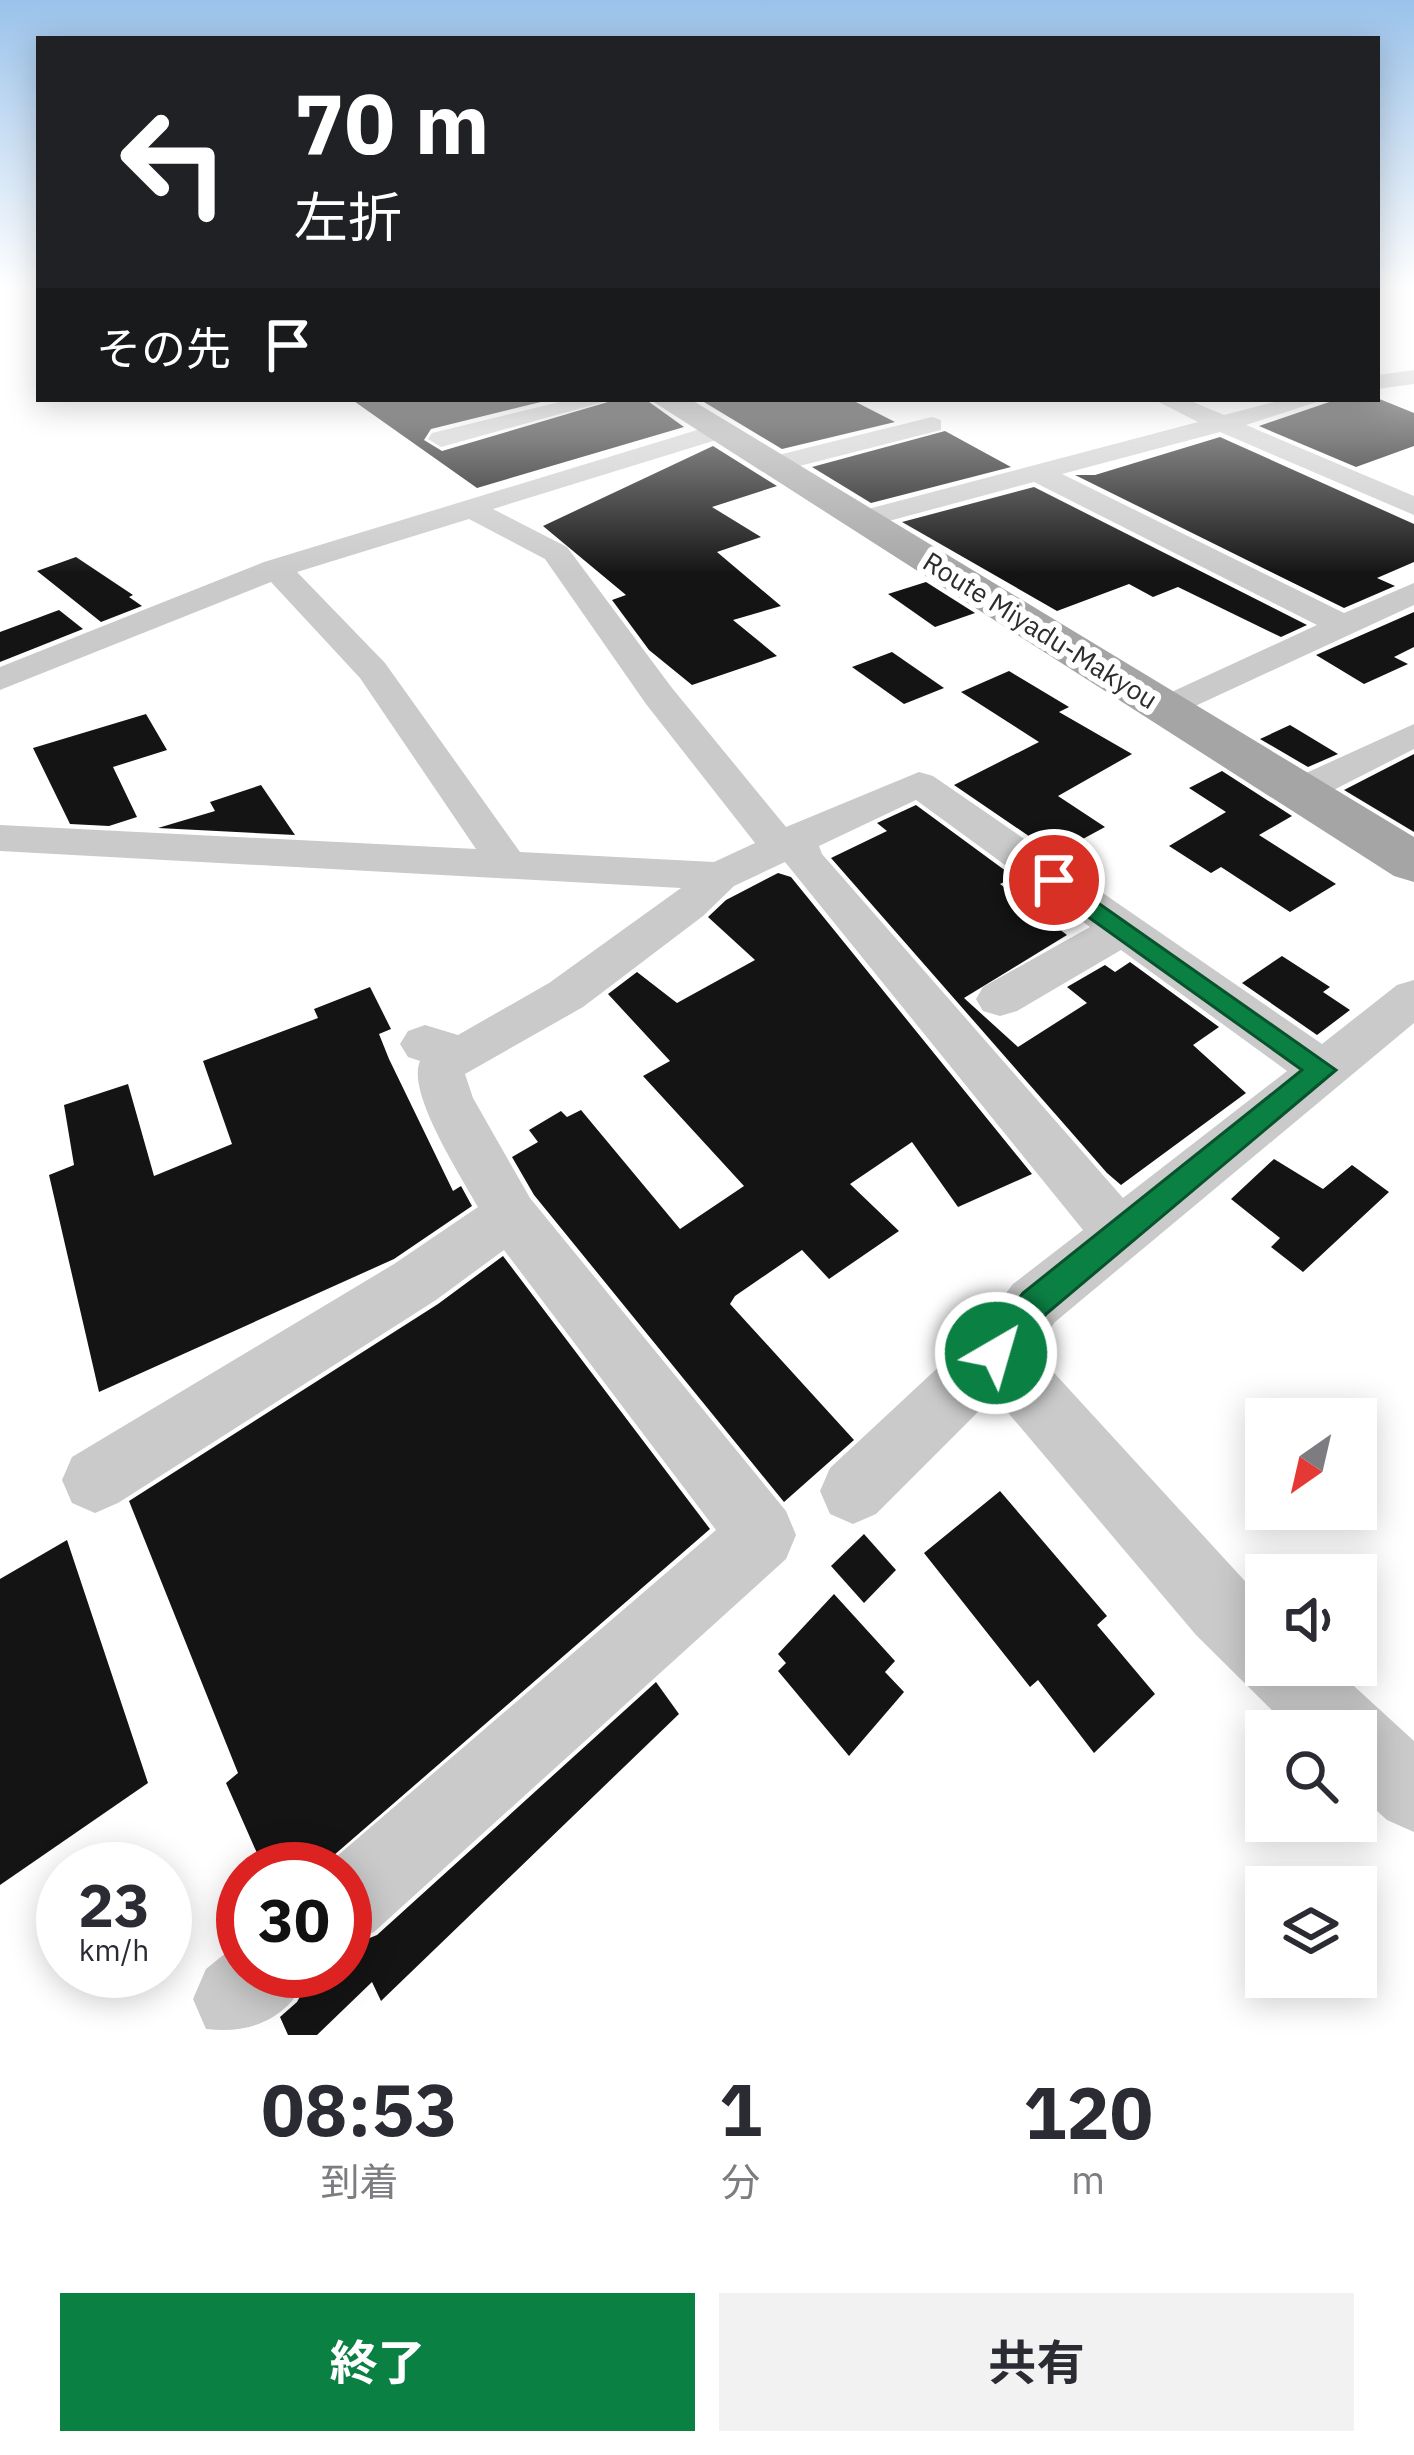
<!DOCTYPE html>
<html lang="ja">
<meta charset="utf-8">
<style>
:root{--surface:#fff;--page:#f2f2f3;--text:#2b2b33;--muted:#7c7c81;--accent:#0b8043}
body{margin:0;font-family:"IBM Plex Sans","Noto Sans JP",sans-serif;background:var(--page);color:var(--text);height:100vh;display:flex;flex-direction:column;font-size:45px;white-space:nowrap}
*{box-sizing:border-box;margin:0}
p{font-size:39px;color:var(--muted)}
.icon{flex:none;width:66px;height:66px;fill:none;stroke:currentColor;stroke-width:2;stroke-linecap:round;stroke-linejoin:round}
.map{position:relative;height:2035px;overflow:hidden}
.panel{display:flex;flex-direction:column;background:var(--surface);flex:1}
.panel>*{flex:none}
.top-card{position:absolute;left:36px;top:36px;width:1344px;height:366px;border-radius:0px;box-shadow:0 6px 30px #0003;background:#202124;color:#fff;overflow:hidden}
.needle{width:78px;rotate:214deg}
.controls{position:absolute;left:1245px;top:1398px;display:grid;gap:24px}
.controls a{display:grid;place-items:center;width:132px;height:132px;border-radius:0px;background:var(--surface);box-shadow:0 6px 30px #0003;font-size:60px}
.speed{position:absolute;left:36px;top:1842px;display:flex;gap:24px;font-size:60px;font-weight:700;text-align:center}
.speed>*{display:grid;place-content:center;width:156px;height:156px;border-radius:50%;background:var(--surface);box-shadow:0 6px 30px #0003;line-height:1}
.speed small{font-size:30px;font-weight:400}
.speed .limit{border:18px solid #d22;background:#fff;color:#111}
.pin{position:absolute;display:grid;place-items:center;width:102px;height:102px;color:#fff;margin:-51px;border:6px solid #fff;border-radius:50%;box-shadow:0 3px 12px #0007}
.me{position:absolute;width:132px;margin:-66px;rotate:38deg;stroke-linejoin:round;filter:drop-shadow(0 0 9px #0008)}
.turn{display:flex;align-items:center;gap:42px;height:252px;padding:0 60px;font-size:54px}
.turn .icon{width:156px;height:156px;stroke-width:2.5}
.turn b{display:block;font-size:84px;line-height:102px}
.then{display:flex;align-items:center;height:114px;padding:0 60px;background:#0003;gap:24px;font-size:45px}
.eta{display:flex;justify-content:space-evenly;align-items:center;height:204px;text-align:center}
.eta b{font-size:72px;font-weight:700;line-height:84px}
.cta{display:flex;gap:24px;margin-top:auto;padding:24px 60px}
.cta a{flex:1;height:138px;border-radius:0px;background:var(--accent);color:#fff;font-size:48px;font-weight:700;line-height:138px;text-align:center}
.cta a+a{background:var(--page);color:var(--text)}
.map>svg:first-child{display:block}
.building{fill:#141414}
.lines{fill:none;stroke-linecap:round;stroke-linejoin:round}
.minor{fill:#cacaca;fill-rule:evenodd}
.primary{fill:#a5a5a5;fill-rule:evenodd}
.route{fill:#0b8043;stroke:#07532c;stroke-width:3}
.labels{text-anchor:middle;stroke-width:12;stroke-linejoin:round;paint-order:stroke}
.far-street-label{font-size:27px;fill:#2d2d2d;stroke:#fff}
</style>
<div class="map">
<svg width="1414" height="2035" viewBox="0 0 1414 2035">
<rect width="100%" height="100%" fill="#fff"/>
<g class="building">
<path d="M1377 398 1414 413V446L1356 467 1259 426 1338 399Z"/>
<path d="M351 399H553L431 429 424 440 442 451 618 399H645L684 427 477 488Z"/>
<path d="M699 399H850L895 422 782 449Z"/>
<path d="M945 431 1011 467 871 503 812 467Z"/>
<path d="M1220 437 1414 524V562L1377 578 1395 586 1344 608 1075 475H1095Z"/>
<path d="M713 446 777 486 712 507 761 537 717 552 781 606 733 620 777 656 692 685 649 650 612 600 626 595 543 526Z"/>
<path d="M1034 487 1307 625 1281 637 1178 587 1153 597 1129 584 1057 611 902 522Z"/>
<path d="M76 557 133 595 129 597 142 606 101 622 37 571Z"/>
<path d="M926 582 975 613 935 627 888 594Z"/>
<path d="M59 610 83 629 0 662V632Z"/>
<path d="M1414 612V647L1394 657 1408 664 1364 684 1316 655Z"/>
<path d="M892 652 944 688 904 704 852 667Z"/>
<path d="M1009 671 1069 707 1059 712 1132 754 1058 796 1105 827 1055 854 954 785 1039 742 961 692Z"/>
<path d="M146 714 167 750 113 767 137 817 109 826 70 824 33 748Z"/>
<path d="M1290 725 1338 754 1308 767 1260 739Z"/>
<path d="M1414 754V832L1344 790Z"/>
<path d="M1222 771 1292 816 1259 835 1336 884 1290 912 1221 867 1211 873 1169 846 1226 812 1189 788Z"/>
<path d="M261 785 295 835 158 828 215 811 210 802Z"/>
<path d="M916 805 1014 877 1000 884 1067 935 964 998 1018 1047 1087 1003 1067 987 1105 965 1115 972 1130 962 1219 1027 1193 1045 1246 1093 1121 1185 1107 1173 831 858 887 831 877 823Z"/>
<path d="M778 873 791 877 1032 1174 958 1207 912 1142 850 1184 899 1231 829 1279 802 1250 735 1296 730 1304 854 1440 784 1502 534 1195 512 1157 538 1142 529 1130 561 1111 567 1117 581 1110 680 1229 744 1186 643 1076 670 1061 608 994 637 972 677 1003 755 960 708 917 726 900Z"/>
<path d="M1282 956 1330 987 1323 992 1350 1010 1317 1035 1242 983Z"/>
<path d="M370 987 391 1029 379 1034 389 1059 453 1191 461 1186 472 1206 394 1259 99 1392 49 1175 74 1165 64 1105 128 1084 154 1176 232 1144 203 1061 318 1018 314 1009Z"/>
<path d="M1274 1159 1323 1189 1352 1165 1389 1192 1303 1272 1271 1247 1280 1238 1231 1199Z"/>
<path d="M503 1256 710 1529 318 1869H264L226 1783 238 1773 129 1501 438 1304Z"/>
<path d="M1000 1491 1107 1616 1097 1625 1155 1694 1094 1753 1038 1680 1030 1687 924 1553Z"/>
<path d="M864 1534 896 1570 864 1603 831 1566Z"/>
<path d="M67 1540 148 1783 0 1885V1579Z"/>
<path d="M834 1594 895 1661 885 1672 904 1692 849 1756 778 1671 786 1663 778 1654Z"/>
<path d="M656 1682 679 1714 381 2001 372 1982 317 2035H288L280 2017 297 2002 314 1971H345V1948L377 1935Z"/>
</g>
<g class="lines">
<g class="minor">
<path d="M1414 370V384L1377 389V375Z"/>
<path d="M572 399H614L441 447 428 439 432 433Z"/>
<path d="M1153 399H1186L1224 415 1286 399H1326L1246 425 1414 496V515L1220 432 1062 474 1344 613 1414 583V605L1165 720 1147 709 1152 701 1317 625 1034 482 859 529 844 520 849 514 1198 422Z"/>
<path d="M932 417 941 420V430L772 473 759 465 762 459Z"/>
<path d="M717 424 726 427V437L493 509 567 547 672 688 786 827 919 772 933 776 1322 1044 1397 985 1414 980V1023L1055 1322 1034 1351 1266 1604V1665H1331L1414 1741V1832L1387 1820 1356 1792V1731H1293L1196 1635 994 1396 876 1514 853 1524 830 1514 820 1491 830 1468 975 1333 1013 1284 1083 1230 785 862 734 886 703 916 583 1007 465 1074 473 1098 530 1198 786 1511 796 1535 786 1559 374 1932 345 1944V1869H322L716 1530 504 1250 436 1300 118 1503 95 1513 72 1503 62 1480 72 1457 394 1264 478 1207C461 1176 406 1092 420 1061L408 1057 400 1044 408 1031 425 1025 458 1035 549 983 681 888 0 851V825L476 849 360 678 271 582 0 690V667L264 562ZM469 519 545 559 646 704 755 843 714 862 520 852 385 663 297 572ZM916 800 1090 927 983 987 976 999 983 1011 1000 1016 1017 1011 1121 950 1287 1071 1123 1198 822 854 819 846Z"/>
<path d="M1414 724V749L1312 801H1284L1278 792 1284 783Z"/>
<path d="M243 1939V1971H310C292 2015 256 2035 206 2029L193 1999 206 1969Z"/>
</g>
<path class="primary" d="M649 399H690L1414 837V882L1394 876Z"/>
</g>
<linearGradient id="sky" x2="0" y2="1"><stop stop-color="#9ac2ea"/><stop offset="0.5" stop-color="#fff"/><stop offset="1" stop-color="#fff" stop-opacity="0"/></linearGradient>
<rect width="1414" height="574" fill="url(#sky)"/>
<path class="route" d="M1054 872 1336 1070 1046 1314 1008 1364 996 1369 983 1364 978 1353 1023 1293 1302 1070 1045 886 1042 880Z"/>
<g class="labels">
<g class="far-street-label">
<text transform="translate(1040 631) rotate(32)" y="9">Route Miyadu-Makyou</text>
</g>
</g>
</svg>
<div class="controls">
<a><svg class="needle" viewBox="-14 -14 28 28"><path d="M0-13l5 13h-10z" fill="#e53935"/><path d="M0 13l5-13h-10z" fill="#7c7c81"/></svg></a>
<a><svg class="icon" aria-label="sound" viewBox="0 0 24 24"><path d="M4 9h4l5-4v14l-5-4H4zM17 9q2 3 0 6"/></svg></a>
<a><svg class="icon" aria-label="search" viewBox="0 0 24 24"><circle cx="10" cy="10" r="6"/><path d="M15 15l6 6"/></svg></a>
<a><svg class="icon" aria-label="layers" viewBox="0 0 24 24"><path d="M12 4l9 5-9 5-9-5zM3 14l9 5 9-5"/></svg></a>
</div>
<div class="speed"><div>23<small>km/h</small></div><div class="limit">30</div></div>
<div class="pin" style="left:1054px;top:880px;background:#d93025"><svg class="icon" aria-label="arrive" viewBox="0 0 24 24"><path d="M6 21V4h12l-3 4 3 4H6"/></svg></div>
<svg class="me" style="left:996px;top:1353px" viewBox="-20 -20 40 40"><circle r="17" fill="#0b8043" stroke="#fff" stroke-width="3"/><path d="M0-11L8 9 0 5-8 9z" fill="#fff"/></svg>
<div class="top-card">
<div class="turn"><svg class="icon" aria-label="left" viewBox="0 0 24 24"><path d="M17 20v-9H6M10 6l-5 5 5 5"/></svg><div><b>70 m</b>左折</div></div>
<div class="then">その先<svg class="icon" aria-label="arrive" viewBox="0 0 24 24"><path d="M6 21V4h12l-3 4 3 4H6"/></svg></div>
</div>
</div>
<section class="panel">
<div class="eta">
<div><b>08:53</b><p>到着</p></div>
<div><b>1</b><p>分</p></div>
<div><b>120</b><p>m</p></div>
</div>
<div class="cta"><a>終了</a><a>共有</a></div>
</section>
